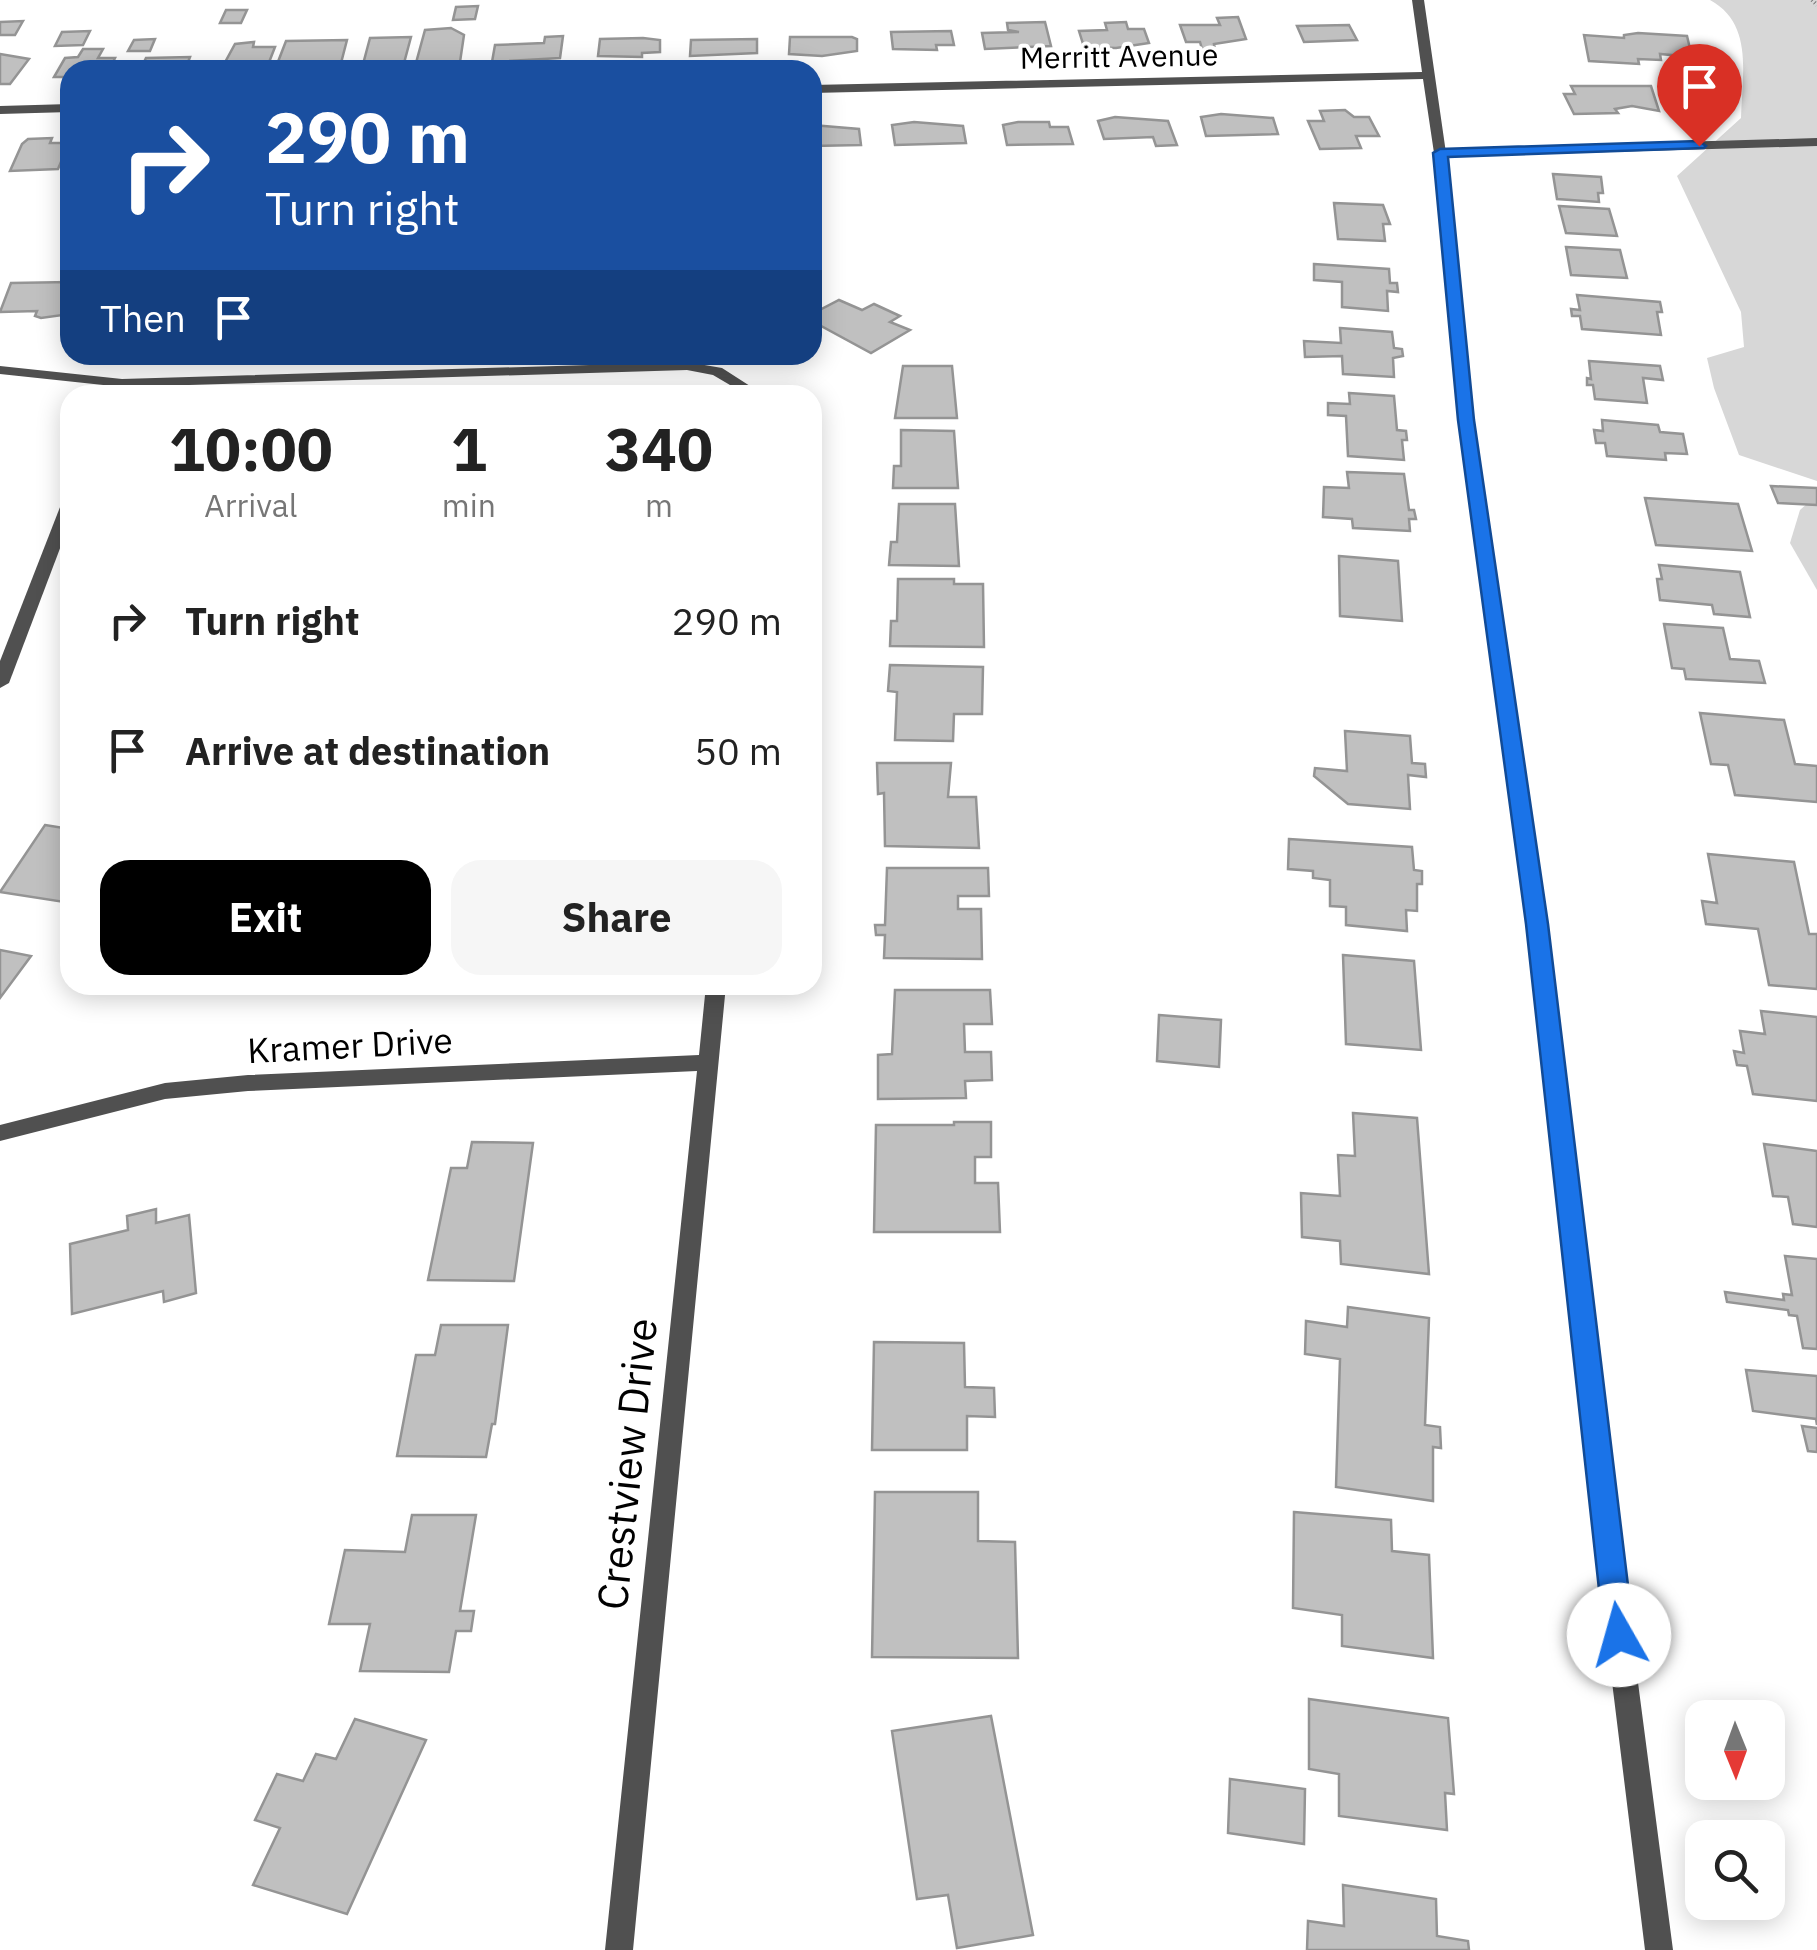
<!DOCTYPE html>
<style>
:root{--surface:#fff;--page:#f6f6f6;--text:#222;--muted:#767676;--accent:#000}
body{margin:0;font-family:"IBM Plex Sans",sans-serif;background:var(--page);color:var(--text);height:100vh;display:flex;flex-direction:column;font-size:38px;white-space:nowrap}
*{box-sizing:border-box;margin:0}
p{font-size:32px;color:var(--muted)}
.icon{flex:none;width:55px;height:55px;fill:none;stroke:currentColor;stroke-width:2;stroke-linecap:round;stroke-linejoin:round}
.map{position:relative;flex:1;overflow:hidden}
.panel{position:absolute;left:60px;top:385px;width:762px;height:610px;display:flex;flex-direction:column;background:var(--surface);border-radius:30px;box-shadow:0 5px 25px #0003}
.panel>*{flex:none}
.hud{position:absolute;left:60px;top:60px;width:762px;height:305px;border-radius:30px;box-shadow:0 5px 25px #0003;background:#1a4fa0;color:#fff;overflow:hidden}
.needle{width:65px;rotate:179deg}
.tools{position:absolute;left:1685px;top:1700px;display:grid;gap:20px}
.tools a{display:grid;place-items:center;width:100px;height:100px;border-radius:20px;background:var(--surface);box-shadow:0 5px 25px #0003;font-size:50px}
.pin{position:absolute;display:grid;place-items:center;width:85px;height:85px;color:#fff;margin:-102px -42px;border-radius:50% 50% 50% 0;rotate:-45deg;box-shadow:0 0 10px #0007}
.pin .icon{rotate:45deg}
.me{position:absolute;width:110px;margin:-55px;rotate:353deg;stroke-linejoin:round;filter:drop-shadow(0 0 8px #0008)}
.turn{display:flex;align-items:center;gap:35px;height:210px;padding:0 40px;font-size:45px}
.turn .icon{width:130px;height:130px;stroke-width:2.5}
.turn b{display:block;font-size:70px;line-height:85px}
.then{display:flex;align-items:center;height:95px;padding:0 40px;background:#0003;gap:20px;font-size:38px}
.eta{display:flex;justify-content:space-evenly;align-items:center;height:170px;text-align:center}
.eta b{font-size:60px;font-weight:800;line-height:70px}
.button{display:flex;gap:20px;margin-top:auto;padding:20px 40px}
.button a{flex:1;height:115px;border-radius:30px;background:var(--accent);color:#fff;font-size:40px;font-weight:800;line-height:115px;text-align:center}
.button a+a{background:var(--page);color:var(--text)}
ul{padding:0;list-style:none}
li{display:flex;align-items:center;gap:30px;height:130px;padding:0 40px}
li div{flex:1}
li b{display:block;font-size:38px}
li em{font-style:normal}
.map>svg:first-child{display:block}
.green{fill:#d7d7d7}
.building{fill:#c0c0c0;stroke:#949494;stroke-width:2.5}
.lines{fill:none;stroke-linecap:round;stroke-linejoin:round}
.path{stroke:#727272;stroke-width:4;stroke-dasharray:1 2.5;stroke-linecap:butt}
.lane{fill:#505050;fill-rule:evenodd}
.street{fill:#505050;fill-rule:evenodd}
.route{fill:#1a73e8;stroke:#114b97;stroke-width:2.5}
.labels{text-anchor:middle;stroke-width:8;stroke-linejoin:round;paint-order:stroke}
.far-street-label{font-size:30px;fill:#000;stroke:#fff}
.street-label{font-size:35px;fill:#000;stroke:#fff}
.near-street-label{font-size:42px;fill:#000;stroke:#fff}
</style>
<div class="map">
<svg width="1817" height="1950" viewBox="0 0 1817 1950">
<rect width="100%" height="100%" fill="#fff"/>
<g class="green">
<path d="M1710 0H1817V481L1739 455 1714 388 1707 358 1744 347 1741 312 1677 176 1741 118C1742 75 1754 24 1710 0Z"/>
<path d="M1817 495V590L1790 543 1800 510Z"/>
</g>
<g class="building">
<path d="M478 6 475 19 453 20 456 7Z"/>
<path d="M226 10H247L241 23H220Z"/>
<path d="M1238 17 1246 39 1214 44 1215 49H1202L1200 42H1186L1180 25H1220L1217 18Z"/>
<path d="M23 21 15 35H0V22Z"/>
<path d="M1045 22 1051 46 985 49 982 33 1019 32 1008 30 1007 23Z"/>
<path d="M1126 22 1128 29H1144L1149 43 1116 48 1084 47 1079 31 1107 30 1105 23Z"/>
<path d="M1349 25 1357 40 1304 42 1297 26Z"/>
<path d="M451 28 464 35 460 62 452 66 416 63 425 30Z"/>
<path d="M90 31 83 45 55 46 62 32Z"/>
<path d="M951 31 954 45H936L937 50 893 49 891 32Z"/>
<path d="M1638 33 1687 36 1692 57 1660 54 1661 60 1638 59 1639 64 1589 61 1584 35 1624 38V35Z"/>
<path d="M563 36 560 58 492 62 495 45 544 43 545 37Z"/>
<path d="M411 37 404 63 362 68 370 38Z"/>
<path d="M790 37H852L857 39V51L822 56 789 54Z"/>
<path d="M643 38 660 40V52L642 53V57L598 56 600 39Z"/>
<path d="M155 39 150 51H128L134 40Z"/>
<path d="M757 39V53L690 56 691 40Z"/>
<path d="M347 40 341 63 276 67 286 41Z"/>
<path d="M254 42 253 47H275L266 70H225L227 65 223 66 235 44Z"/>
<path d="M83 49H103L98 58H115L109 70H70V77H54L65 58 78 57Z"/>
<path d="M0 54 29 59 10 84H0Z"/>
<path d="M190 57 185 70H140L146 58Z"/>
<path d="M1571 86H1651L1659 111 1632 106 1615 109 1618 113 1574 114 1564 94H1575Z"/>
<path d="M1345 110 1354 117H1369L1379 136H1356L1361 148 1320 149 1308 121H1324L1320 111Z"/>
<path d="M1221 114 1273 118 1278 134 1206 136 1201 117Z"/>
<path d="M1115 117 1168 121 1177 145 1156 146 1153 137 1104 139 1098 121Z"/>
<path d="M914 122 963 126 966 143 895 145 892 125Z"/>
<path d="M1018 122H1049L1050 127H1068L1073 144 1007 145 1003 125Z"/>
<path d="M812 125 859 129 861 145 812 146Z"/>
<path d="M52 138 50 143H69L58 169 10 171 22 144 28 139Z"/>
<path d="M1553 174 1601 177 1603 193H1598L1599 202 1557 199Z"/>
<path d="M1334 203 1383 205 1390 224H1383L1385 241 1338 239Z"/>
<path d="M1559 206 1609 209 1617 236 1566 233Z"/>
<path d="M1566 247 1620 250 1627 278 1571 275Z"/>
<path d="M1314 264 1389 269 1390 283H1397L1398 292 1387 291 1388 311 1342 307V282L1314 280Z"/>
<path d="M70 282V314L41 318 35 316 37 311 0 312 11 283Z"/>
<path d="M1577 295 1660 302 1662 312H1657L1661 335 1582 329 1580 316H1572L1571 309 1580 310Z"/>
<path d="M839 300 862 310 874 304 900 316 890 322 910 330 871 353 812 321V314Z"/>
<path d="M1340 328 1392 332 1394 348 1402 349 1403 356 1393 358 1394 377 1343 374 1342 356 1305 357 1304 341 1341 343Z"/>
<path d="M1589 361 1660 366 1663 380 1643 378 1647 403 1595 399 1593 385H1587V378L1591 379Z"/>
<path d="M903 366H952L957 418H895Z"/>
<path d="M1349 393 1394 396 1397 430 1406 431 1407 440H1402L1404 460 1348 456 1346 416 1328 415V403L1350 404Z"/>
<path d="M1602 420 1658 425 1660 432 1683 434 1687 454 1665 453 1666 460 1607 456 1605 443H1596L1594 430 1603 431Z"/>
<path d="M901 430 954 431 958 488H893L894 466H901Z"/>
<path d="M1347 472 1404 474 1409 510H1414L1416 519H1409L1410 531 1353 528 1352 519 1323 517 1324 487 1349 488Z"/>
<path d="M1771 486 1817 488V505L1778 503Z"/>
<path d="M1645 498 1738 504 1752 551 1656 545Z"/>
<path d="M899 504H955L959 566 889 565 891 542H897Z"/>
<path d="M1339 556 1398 561 1402 621 1340 616Z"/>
<path d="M1659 565 1740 572 1750 617 1714 614 1712 605 1660 600 1657 579H1662Z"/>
<path d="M898 579H954V584H983L984 647 890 646 891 621H897Z"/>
<path d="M1664 624 1723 628 1730 659 1759 661 1765 683 1686 679 1684 669 1672 668Z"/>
<path d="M890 665 983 667 982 714H954L953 741 895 740 897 692 888 691Z"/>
<path d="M1700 713 1784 720 1795 764 1817 766V802L1735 795 1728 765 1711 764Z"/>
<path d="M1345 731 1410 736 1412 763 1425 764 1426 777 1408 775 1410 809 1348 804 1314 776 1315 768 1347 771Z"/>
<path d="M877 763H951L948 797H976L979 848 885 846 884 793 878 794Z"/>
<path d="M45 825 70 829V893L64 902 0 892Z"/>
<path d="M1289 839 1412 847 1414 870 1422 871V884H1417V911L1406 910 1407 931 1346 925V907L1330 906V880L1313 878V871L1288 869Z"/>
<path d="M1708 854 1794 862 1809 934H1817V989L1769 985 1758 929 1706 924 1702 901 1717 903Z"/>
<path d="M887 868H988L989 896H958V909H981L982 959 884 958 885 935H876L875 925H885Z"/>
<path d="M0 950 31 956 0 998Z"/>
<path d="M1343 955 1414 961 1421 1050 1346 1044Z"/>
<path d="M895 990H990L992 1024H964L965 1052H991L992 1080 965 1081 966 1098 878 1099V1055L892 1054Z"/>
<path d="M1761 1011 1817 1017V1101L1753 1094 1747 1066 1737 1065 1734 1051 1744 1053 1740 1031 1765 1034Z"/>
<path d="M1159 1015 1221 1020 1219 1067 1157 1061Z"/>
<path d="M1353 1113 1417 1118 1429 1274 1341 1264 1340 1241 1302 1237 1301 1193 1340 1196 1338 1155 1355 1156Z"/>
<path d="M954 1122H991V1157H975V1183H998L1000 1232H874L876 1125H954Z"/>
<path d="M472 1142 533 1143 514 1281 428 1280 451 1168H467Z"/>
<path d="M1764 1144 1817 1151V1227L1793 1224 1788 1197 1773 1196Z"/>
<path d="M156 1209V1223L189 1215 196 1293 164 1302 163 1291 72 1314 70 1244 128 1230 127 1216Z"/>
<path d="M1785 1256 1817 1259V1349L1803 1348 1797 1316 1789 1315 1788 1310 1727 1302 1725 1292 1784 1300 1783 1294 1792 1295Z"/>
<path d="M1348 1307 1429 1318 1425 1425 1440 1427 1441 1448 1433 1447V1501L1336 1487 1340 1359 1305 1354 1306 1321 1347 1327Z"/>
<path d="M441 1325H508L495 1424H492L486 1457 397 1456 416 1355H435Z"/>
<path d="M874 1342 964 1343 965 1387 994 1388 995 1417 967 1416V1450H872Z"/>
<path d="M1746 1370 1817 1376V1425L1816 1419 1753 1411Z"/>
<path d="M1802 1426 1817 1428V1452L1808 1451Z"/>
<path d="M875 1492H978V1541L1015 1542 1018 1658 872 1657Z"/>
<path d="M1294 1512 1391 1520 1392 1551 1429 1555 1433 1658 1342 1646V1615L1293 1608Z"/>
<path d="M412 1515H476L460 1611H474L471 1631H456L449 1672 360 1671 370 1624H329L345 1550 405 1552Z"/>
<path d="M1309 1699 1448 1718 1454 1794 1445 1793 1447 1830 1339 1816V1774L1309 1769Z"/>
<path d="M991 1716 1033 1935 957 1948 948 1895 917 1899 892 1731Z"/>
<path d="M355 1719 426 1740 347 1914 253 1885 280 1828 255 1820 277 1774 303 1781 316 1754 336 1759Z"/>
<path d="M1230 1779 1305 1789 1304 1844 1228 1833Z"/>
<path d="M1343 1885 1436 1899 1437 1936 1468 1941 1469 1950H1307L1308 1921 1344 1926Z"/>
</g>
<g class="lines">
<path class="path" d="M1812 0 1817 5"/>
<path class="lane" d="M1817 138V146L1440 157 1434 153 1440 149Z"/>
<g class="street">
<path d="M1412 0H1424L1446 153 1473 420 1547 923 1606 1438 1673 1950H1645L1582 1438 1527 923 1459 420 1434 153 1423 79 812 93V85L1422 72Z"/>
<path d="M70 104V112L0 114V106Z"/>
<path d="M687 362 722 368 764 395H747L713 375 687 370 122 387 0 374V366L122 379Z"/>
<path d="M70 497V522L9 683 0 688V661L62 502Z"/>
<path d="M706 985H726L633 1950H605L697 1071 248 1091 165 1099 0 1141V1125L165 1083 248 1075 699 1055Z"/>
</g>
</g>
<path class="route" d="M1699 141 1706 146 1704 148 1448 157 1474 420 1548 924 1634 1635 1630 1645 1619 1649 1609 1645 1604 1635 1526 924 1458 420 1433 153 1440 149Z"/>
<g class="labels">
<g class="far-street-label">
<text transform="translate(1119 57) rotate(-1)" y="10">Merritt Avenue</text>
</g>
<g class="street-label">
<text transform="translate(350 1046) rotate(-3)" y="12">Kramer Drive</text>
</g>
<g class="near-street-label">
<text transform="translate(627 1464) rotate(-84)" y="15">Crestview Drive</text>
</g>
</g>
</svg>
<div class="tools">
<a><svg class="needle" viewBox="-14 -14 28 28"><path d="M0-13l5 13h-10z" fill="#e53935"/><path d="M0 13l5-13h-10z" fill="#767676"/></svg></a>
<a><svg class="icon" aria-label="search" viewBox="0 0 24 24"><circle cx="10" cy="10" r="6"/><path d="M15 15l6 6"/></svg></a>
</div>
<div class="pin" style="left:1699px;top:146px;background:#d93025"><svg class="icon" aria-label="arrive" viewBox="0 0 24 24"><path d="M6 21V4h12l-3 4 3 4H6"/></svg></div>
<svg class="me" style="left:1619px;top:1635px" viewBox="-20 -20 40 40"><circle r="19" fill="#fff"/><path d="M0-13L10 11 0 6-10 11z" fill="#1a73e8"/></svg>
<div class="hud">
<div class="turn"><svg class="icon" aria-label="right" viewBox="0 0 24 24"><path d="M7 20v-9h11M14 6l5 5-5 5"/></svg><div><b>290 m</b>Turn right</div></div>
<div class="then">Then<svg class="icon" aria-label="arrive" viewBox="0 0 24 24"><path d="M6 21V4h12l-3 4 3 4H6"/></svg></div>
</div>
<section class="panel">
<div class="eta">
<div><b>10:00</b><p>Arrival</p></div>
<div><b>1</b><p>min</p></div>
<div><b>340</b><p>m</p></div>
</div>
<ul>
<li><svg class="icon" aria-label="right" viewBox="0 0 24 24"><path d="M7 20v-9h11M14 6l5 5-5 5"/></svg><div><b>Turn right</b></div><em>290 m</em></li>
<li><svg class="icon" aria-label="arrive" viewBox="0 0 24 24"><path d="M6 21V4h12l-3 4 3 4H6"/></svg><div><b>Arrive at destination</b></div><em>50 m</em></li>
</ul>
<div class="button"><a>Exit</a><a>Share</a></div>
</section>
</div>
